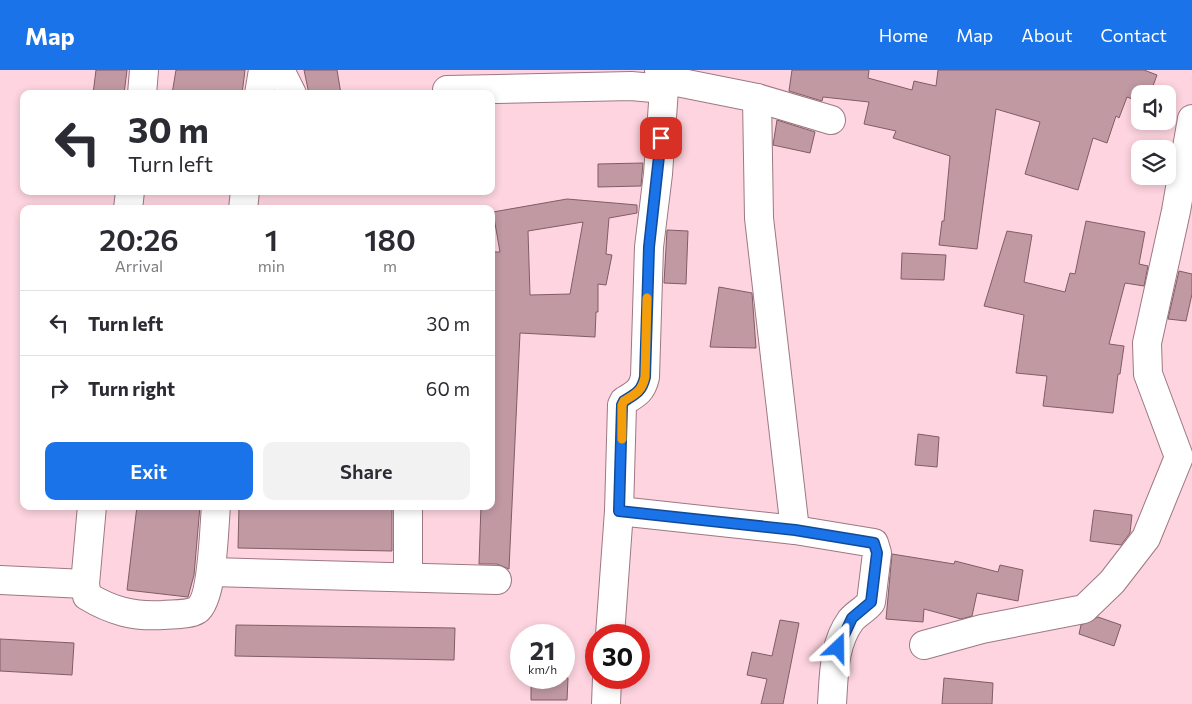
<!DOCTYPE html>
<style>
:root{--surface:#fff;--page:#f2f2f3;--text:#2b2b33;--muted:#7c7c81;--line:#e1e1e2;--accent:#1a73e8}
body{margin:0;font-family:Commissioner,sans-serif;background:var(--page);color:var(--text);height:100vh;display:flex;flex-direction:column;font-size:19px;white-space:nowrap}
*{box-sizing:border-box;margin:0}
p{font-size:16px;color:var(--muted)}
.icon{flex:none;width:28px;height:28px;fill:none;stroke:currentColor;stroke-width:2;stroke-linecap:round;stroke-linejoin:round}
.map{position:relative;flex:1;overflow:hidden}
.sheet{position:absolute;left:20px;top:135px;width:475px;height:305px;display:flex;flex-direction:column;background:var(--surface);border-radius:10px;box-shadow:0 2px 8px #0003}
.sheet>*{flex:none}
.top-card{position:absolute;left:20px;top:20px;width:475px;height:105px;border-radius:10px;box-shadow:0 2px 8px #0003;background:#fff;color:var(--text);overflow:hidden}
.tools{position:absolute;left:1131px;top:15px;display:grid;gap:10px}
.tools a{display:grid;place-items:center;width:45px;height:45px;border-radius:10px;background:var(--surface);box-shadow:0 2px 8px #0003;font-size:25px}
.speed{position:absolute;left:510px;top:554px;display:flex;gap:10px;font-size:25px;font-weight:700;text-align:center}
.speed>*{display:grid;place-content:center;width:65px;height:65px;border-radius:50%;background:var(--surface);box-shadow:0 2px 8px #0003;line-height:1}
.speed small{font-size:12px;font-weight:400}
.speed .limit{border:8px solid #d22;background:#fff;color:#111}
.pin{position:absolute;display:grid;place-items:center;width:42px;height:42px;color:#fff;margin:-21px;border-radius:10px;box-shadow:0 2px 8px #0006}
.me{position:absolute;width:55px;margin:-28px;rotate:23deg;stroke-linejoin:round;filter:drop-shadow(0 0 4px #0008)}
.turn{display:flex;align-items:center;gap:18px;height:105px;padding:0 25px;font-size:22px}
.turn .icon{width:65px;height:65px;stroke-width:2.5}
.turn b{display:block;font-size:35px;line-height:42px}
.eta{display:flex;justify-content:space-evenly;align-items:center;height:85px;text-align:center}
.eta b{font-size:30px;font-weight:600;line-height:35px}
.button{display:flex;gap:10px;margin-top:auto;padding:10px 25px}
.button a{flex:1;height:58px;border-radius:10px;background:var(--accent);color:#fff;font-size:20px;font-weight:600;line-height:58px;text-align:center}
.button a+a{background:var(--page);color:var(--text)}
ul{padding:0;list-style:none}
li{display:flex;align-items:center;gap:15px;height:65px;padding:0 25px;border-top:1px solid var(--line)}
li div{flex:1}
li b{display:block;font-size:19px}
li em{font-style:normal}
header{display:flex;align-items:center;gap:30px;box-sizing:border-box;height:70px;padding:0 25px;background:var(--accent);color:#fff}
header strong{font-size:24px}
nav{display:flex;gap:28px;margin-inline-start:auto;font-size:18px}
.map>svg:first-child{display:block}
.building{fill:#c099a3;stroke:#805d66;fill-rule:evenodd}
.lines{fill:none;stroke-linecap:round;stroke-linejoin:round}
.minor-casing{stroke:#9d7882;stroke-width:30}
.minor{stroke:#fff;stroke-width:28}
.route-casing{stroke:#114b97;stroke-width:12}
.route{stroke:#1a73e8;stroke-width:9}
.slow{stroke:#f59e0b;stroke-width:9}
</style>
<header>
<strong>Map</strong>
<nav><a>Home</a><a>Map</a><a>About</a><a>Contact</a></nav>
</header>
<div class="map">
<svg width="1192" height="634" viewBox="0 0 1192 634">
<rect width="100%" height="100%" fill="#fdd4df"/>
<g class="building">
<path d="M96 0H127L124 24H93Z"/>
<path d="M176 0H245L242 24H172Z"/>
<path d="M304 0H337L341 24H309Z"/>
<path d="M792 0H869L868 8 912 20 914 11 936 16 938 0H1144L1157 5 1150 24H1140V32L1127 27 1119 48 1116 46 1107 73 1093 68 1078 120 1025 104 1040 52 996 39 977 179 939 175 942 151H944L950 86 893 68 896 61 864 54 869 32 823 27 822 31 789 21Z"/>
<path d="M777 50 815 62 810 83 773 75Z"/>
<path d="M643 93 641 116 598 117V94Z"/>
<path d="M567 129 637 135V143L609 148 606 184 612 185 606 215 598 214V242H596L595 267 520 263 509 499 497 494H479L481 436H491V233H494V182H500L493 142ZM583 152 570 224 530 225 528 161Z"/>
<path d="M1086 151 1145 162 1139 194 1148 196 1144 216 1125 213 1109 274 1124 276 1120 304H1118L1113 343 1043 336 1047 306 1016 303 1024 245 984 236 1007 161 1032 165 1024 212 1065 222 1070 203 1075 204Z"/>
<path d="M667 160 688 161 686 214 664 213Z"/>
<path d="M902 183 946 185 944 210 901 209Z"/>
<path d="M1179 201 1192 204V224L1186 251 1168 249Z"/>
<path d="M719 217 752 223 756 278 710 277Z"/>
<path d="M918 364 939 367 937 397 915 395Z"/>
<path d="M137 436H200L194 505 188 527 127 520Z"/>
<path d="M239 436H392V481L238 478Z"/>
<path d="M1094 440 1132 445 1130 463 1121 475 1090 471Z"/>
<path d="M892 484 954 494 955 491 998 502 1000 495 1023 500 1018 531 977 523 972 546 961 549 924 539 923 552 886 549Z"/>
<path d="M1098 547 1121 555 1114 576 1079 564 1081 555Z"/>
<path d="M780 550 799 553 783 634H761L767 609 747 605 752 582 772 586Z"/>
<path d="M236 555 455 558 454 590 235 586Z"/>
<path d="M0 569 74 573 72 605 0 601Z"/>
<path d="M531 608H568L567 630H531Z"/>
<path d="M944 608 993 613 992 634H942Z"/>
</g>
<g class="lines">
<defs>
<g id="minor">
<path d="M280 0 292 24"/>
<path d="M662 9 757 28 831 50"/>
<path d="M447 20 631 16 664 19"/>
<path d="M142 24 144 0"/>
<path d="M259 24 263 0"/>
<path d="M757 28 759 148 795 460"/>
<path d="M128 139 130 121"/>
<path d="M243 139 245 121"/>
<path d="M92 436 85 514 87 526C112 541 134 547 163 545 173 544 189 545 197 540 213 529 214 456 216 436"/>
<path d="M408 436V506"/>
<path d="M619 441 795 460 874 473 877 483 871 532C866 539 857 543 851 550 833 575 834 605 832 634"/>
<path d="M211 502 497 510"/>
<path d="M0 510 85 514"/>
<path d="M610 565 619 441 622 335 624 331C636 324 642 321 645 307L649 177 658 104 664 19 659 0"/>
<path d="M924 575 982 559 1084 539 1112 512 1146 468 1179 387 1148 304 1147 273 1176 141 1192 49"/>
<path d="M606 634 607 608"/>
</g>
</defs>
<use href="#minor" class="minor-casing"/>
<use href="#minor" class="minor"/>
</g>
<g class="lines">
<defs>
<path id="route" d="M661 68 649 177 645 307C642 321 636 324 624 331L622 335 619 441 795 460 874 473 877 483 871 532 852 548 838 578"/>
</defs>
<use href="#route" class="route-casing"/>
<use href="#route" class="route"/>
<path class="slow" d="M622 369V335L624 331C636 324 642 321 645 307L647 228"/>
</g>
</svg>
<div class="tools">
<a><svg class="icon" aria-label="sound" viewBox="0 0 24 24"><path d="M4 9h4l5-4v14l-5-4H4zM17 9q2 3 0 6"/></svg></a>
<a><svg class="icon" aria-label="layers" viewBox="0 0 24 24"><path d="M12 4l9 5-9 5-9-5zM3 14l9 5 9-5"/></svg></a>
</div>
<div class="speed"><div>21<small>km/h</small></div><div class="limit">30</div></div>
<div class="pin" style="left:661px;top:68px;background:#d93025"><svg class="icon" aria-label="arrive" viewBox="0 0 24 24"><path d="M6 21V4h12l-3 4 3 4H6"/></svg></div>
<svg class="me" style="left:838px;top:578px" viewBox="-20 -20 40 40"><path d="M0-17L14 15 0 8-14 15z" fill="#1a73e8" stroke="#fff" stroke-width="4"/></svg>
<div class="top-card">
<div class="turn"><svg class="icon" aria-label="left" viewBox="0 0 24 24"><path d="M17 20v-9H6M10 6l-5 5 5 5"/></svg><div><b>30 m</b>Turn left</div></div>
</div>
<section class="sheet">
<div class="eta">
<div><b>20:26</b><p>Arrival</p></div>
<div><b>1</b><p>min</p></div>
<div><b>180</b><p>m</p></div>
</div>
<ul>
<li><svg class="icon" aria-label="left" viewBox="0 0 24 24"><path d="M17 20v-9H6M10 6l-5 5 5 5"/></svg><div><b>Turn left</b></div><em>30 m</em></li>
<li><svg class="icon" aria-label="right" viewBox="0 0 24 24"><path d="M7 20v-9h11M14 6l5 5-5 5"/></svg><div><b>Turn right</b></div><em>60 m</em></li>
</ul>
<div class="button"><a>Exit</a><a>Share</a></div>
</section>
</div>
